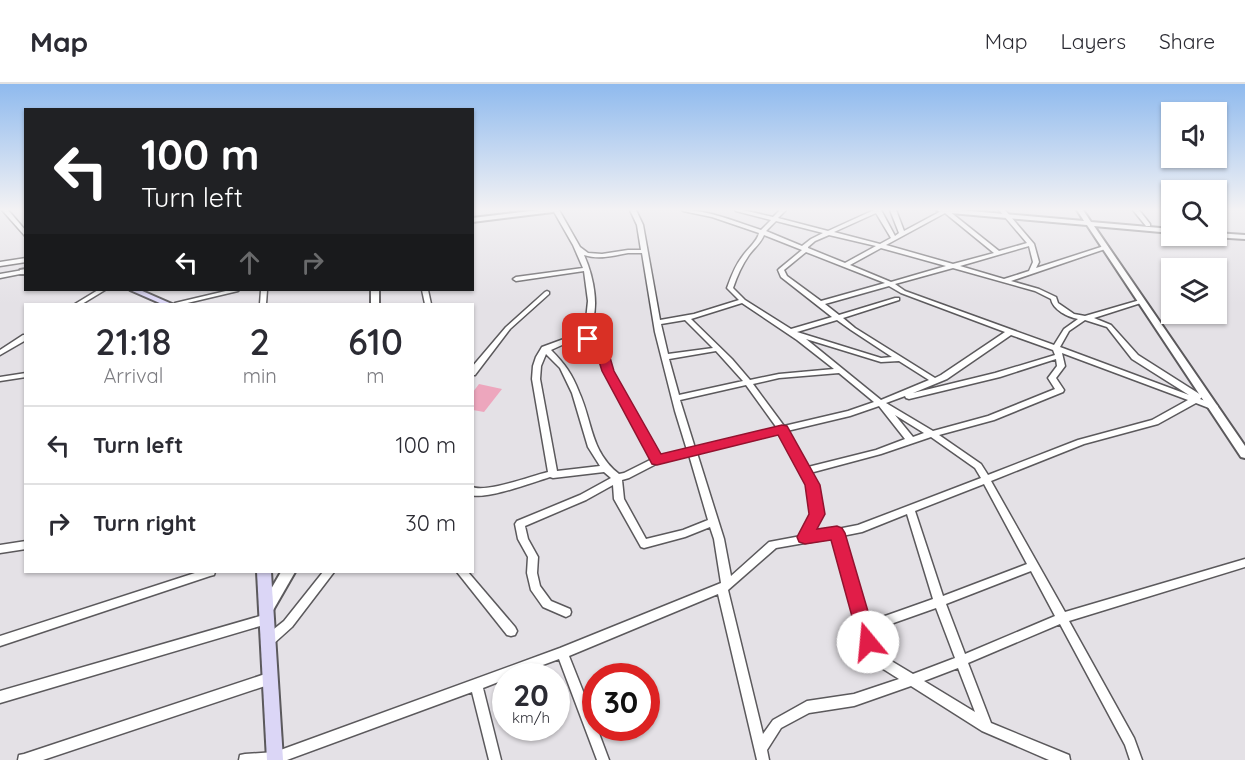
<!DOCTYPE html>
<style>
:root{--surface:#fff;--page:#f2f2f3;--text:#2b2b33;--muted:#7c7c81;--line:#e1e1e2}
body{margin:0;font-family:Quicksand,sans-serif;background:var(--page);color:var(--text);height:100vh;display:flex;flex-direction:column;font-size:22px;white-space:nowrap}
*{box-sizing:border-box;margin:0}
p{font-size:20px;color:var(--muted)}
.icon{flex:none;width:33px;height:33px;fill:none;stroke:currentColor;stroke-width:2;stroke-linecap:round;stroke-linejoin:round}
.map{position:relative;flex:1;overflow:hidden}
.drawer{position:absolute;left:24px;top:219px;width:450px;height:270px;display:flex;flex-direction:column;background:var(--surface);border-radius:0px;box-shadow:0 2px 4px #0004}
.drawer>*{flex:none}
.top-card{position:absolute;left:24px;top:24px;width:450px;height:183px;border-radius:0px;box-shadow:0 2px 4px #0004;background:#202124;color:#fff;overflow:hidden}
.fabs{position:absolute;left:1161px;top:18px;display:grid;gap:12px}
.fabs a{display:grid;place-items:center;width:66px;height:66px;border-radius:0px;background:var(--surface);box-shadow:0 2px 4px #0004;font-size:30px}
.speed{position:absolute;left:492px;top:579px;display:flex;gap:12px;font-size:30px;font-weight:700;text-align:center}
.speed>*{display:grid;place-content:center;width:78px;height:78px;border-radius:50%;background:var(--surface);box-shadow:0 2px 4px #0004;line-height:1}
.speed small{font-size:15px;font-weight:400}
.speed .limit{border:9px solid #d22;background:#fff;color:#111}
.pin{position:absolute;display:grid;place-items:center;width:51px;height:51px;color:#fff;margin:-26px;border-radius:12px;box-shadow:0 3px 9px #0006}
.me{position:absolute;width:66px;margin:-33px;rotate:343deg;stroke-linejoin:round;filter:drop-shadow(0 0 4px #0008)}
.turn{display:flex;align-items:center;gap:21px;height:126px;padding:0 18px;font-size:27px}
.turn .icon{width:78px;height:78px;stroke-width:2.5}
.turn b{display:block;font-size:42px;line-height:51px}
.lanes{display:flex;align-items:center;height:57px;padding:0 18px;background:#0003;justify-content:center;gap:30px;direction:ltr}
.lanes .off{opacity:.35}
.eta{display:flex;justify-content:space-evenly;align-items:center;height:102px;text-align:center}
.eta b{font-size:36px;font-weight:600;line-height:42px}
ul{padding:0;list-style:none}
li{display:flex;align-items:center;gap:18px;height:78px;padding:0 18px;border-top:2px solid var(--line)}
li div{flex:1}
li b{display:block;font-size:22px}
li em{font-style:normal}
header{display:flex;align-items:center;gap:36px;box-sizing:border-box;height:84px;padding:0 30px;background:var(--surface);border-bottom:2px solid var(--line)}
header strong{font-size:28px}
nav{display:flex;gap:33px;margin-inline-start:auto;font-size:21px}
.map>svg:first-child{display:block}
.green{fill:#eda6bd}
.lines{fill:none;stroke-linecap:round;stroke-linejoin:round}
.minor-casing{stroke:#5b595c;stroke-width:3}
.tertiary-casing{stroke:#5b595c;stroke-width:4}
.secondary-casing{stroke:#5b595c;stroke-width:4}
.minor{fill:#fff;fill-rule:evenodd}
.tertiary{fill:#fff;fill-rule:evenodd}
.secondary{fill:#dbd6f6;fill-rule:evenodd}
.route{fill:#e11d48;stroke:#92132f;stroke-width:1.5}
</style>
<header>
<strong>Map</strong>
<nav><a>Map</a><a>Layers</a><a>Share</a></nav>
</header>
<div class="map">
<svg width="1245" height="676" viewBox="0 0 1245 676">
<rect width="100%" height="100%" fill="#e4e1e6"/>
<path class="green" d="M479 300 502 305 484 328 473 326V308Z"/>
<g class="lines">
<defs>
<g id="minor">
<path d="M2 126H8L26 147V153Z"/>
<path d="M553 126H559L580 163 588 169 602 170 628 166H641L637 141 630 126H636L643 141 660 236 694 230 739 216 727 204C731 193 735 182 742 173 747 165 757 158 759 149L712 133 683 127 682 126C709 126 736 138 761 146L771 136 736 127 735 126H743L773 133 780 126H786L778 134 828 147 874 126H881L895 152 899 149 890 126H896L904 147 943 126H950L949 127 999 167 1027 159 999 126H1005L1034 160 1039 178 1036 184 1104 162H1108V164L1011 197 1039 205 1056 213 1058 219 1074 230 1085 232 1140 216H1144V218L1094 234 1111 241 1138 271 1201 311 1202 313 1200 315 1217 321 1218 323 1214 326 1196 319 1158 340 1084 360 991 397 1065 528 1245 475V483L1069 537 1134 654 1142 676H1130L1125 661 1060 540 968 579 991 639 1069 671 1070 676H1049L982 647 911 602 854 622 809 629 781 644 767 666 769 676H757L718 510 569 572 596 640V644H597L609 676H597L559 575 513 592H506V595L483 604 501 676H489L472 608 287 676H239L240 671 245 670 275 668 560 564 721 499 714 455 710 443 685 453 644 464 641 463 614 415 613 401 586 416 525 442 528 455 538 473 537 489 540 502 551 517 570 525 571 528 570 531 566 533 543 523 531 506 527 489 528 473 518 455 515 440 517 437 580 411 611 394 604 388 553 394 550 393C534 398 486 416 472 411V403C487 409 531 392 548 388L532 295 533 282 536 273 542 263 572 252 581 247 584 243 586 236 588 217 584 187 516 197 513 195 516 193 583 184 573 161ZM876 129 891 154 880 160 834 148ZM945 129 994 169 953 180 886 161ZM776 137 823 149 811 155 802 162 766 147ZM764 151 802 166 779 185 778 186 781 193 832 233 791 245 745 216 733 204C737 192 742 181 749 171 754 164 761 159 764 151ZM829 151 876 162 845 179 808 164V163L815 157ZM1029 162 1033 178 1029 187 1004 195 960 182ZM881 164 946 182 891 198 850 181ZM806 168 885 199 821 217 787 192 784 186ZM628 169H642L655 248 675 327 687 366 659 372 612 287 607 270 587 248C602 228 593 191 584 171 599 176 612 172 628 169ZM953 184 1035 207 1051 215C1053 226 1068 233 1078 235L1064 245 1054 261 905 207 895 200ZM889 202 901 209 1005 248 941 291 935 294 855 244 843 234 899 216V214H895L839 231 825 220ZM742 219 797 256 834 285 779 290 750 296 732 275 691 235ZM685 236 713 264 668 270 661 240ZM837 236 851 246 892 273 881 274 797 248ZM1085 236 1107 243 1132 275 1189 311 1060 263 1069 247ZM1011 251 1053 266 1055 271 995 289 913 309 947 295ZM582 252 599 271 604 287 652 375 624 389 619 390C590 367 593 339 579 308 572 290 565 280 551 266ZM806 255 881 278 899 277 929 296 881 316ZM716 267 743 297 679 311 669 275ZM1062 269 1188 316 1152 336 1078 356 988 391 981 380 939 351 994 336 1063 308 1064 306 1056 294 1065 282ZM546 270 560 284 572 309 588 363 600 382 557 387 540 295 541 282ZM1056 275 1057 282 1048 294 1055 305 988 332 933 347 886 319 905 312 906 314 909 315 1000 293ZM839 289 874 318 848 327 784 342 753 300 779 294ZM746 301 777 344 695 364 680 316ZM879 322 905 355 876 366 808 383 787 347 850 332ZM895 331 924 349 913 353ZM780 349C792 369 815 407 811 431 810 439 804 445 801 452L769 458 731 492 724 455 697 369ZM931 353 975 384 981 394 858 441 812 450C815 444 819 438 820 432 823 418 816 401 810 389L881 370ZM689 371 708 436 683 446 646 455 624 415 622 396 629 394 660 378ZM984 400 1027 480 943 512 915 427ZM907 430 933 515 868 538 842 452 862 448ZM833 454 869 576 899 595 854 610 807 617 773 636 763 650 728 506 776 464ZM1031 487 1055 532 965 570 946 520ZM936 524 955 574 913 590 878 569 871 547ZM958 584 975 628 924 597Z"/>
<path d="M1133 126H1139L1150 140V142H1146Z"/>
<path d="M26 174V178L0 182V178Z"/>
<path d="M23 186 25 187V189L0 194V190Z"/>
<path d="M98 206H105L82 220H75Z"/>
<path d="M230 206H239L238 207 183 220H174L175 219Z"/>
<path d="M261 206H267L266 220H260Z"/>
<path d="M422 206H428L431 220H425Z"/>
<path d="M547 207 549 208V210L510 245 475 291H472V283L506 243 545 208Z"/>
<path d="M23 251H26V256L0 271V266Z"/>
<path d="M26 289V293L0 297V293Z"/>
<path d="M26 457V465L0 469V461Z"/>
<path d="M198 488H215L214 491 210 492 0 562V552Z"/>
<path d="M323 488H334L292 543 272 561 268 562 264 561 262 557 264 553 284 537Z"/>
<path d="M457 488H468L515 543 517 547 515 551 511 552 507 551Z"/>
<path d="M267 530 271 532 272 535 271 538 267 540 0 619V607Z"/>
<path d="M271 588 275 590 277 594 275 598 271 600 43 676H18L19 671 24 670Z"/>
</g>
<g id="tertiary">
<path d="M538 126H556L553 128 472 138V134Z"/>
<path d="M937 126H960L1084 137 1077 126H1083L1091 138 1172 145V149L1094 142 1245 362V374L1241 373 1087 141 940 128Z"/>
<path d="M1216 149 1245 151V155L1213 153 1216 152Z"/>
<path d="M26 185V190H20V186Z"/>
<rect x="371" y="206" width="8" height="14"/>
<path d="M281 488H295L272 528 267 530 262 528 260 524Z"/>
</g>
<g id="secondary">
<path d="M130 206H140L172 220H162Z"/>
<path d="M257 488H271L283 676H267Z"/>
</g>
</defs>
<use href="#minor" class="minor-casing"/>
<use href="#tertiary" class="tertiary-casing"/>
<use href="#secondary" class="secondary-casing"/>
<use href="#minor" class="minor"/>
<use href="#tertiary" class="tertiary"/>
<use href="#secondary" class="secondary"/>
</g>
<linearGradient id="sky" x2="0" y2="1"><stop stop-color="#8fbaee"/><stop offset="0.57" stop-color="#f3f2f4"/><stop offset="1" stop-color="#f3f2f4" stop-opacity="0"/></linearGradient>
<rect width="1245" height="220" fill="url(#sky)"/>
<path class="route" d="M588 251 592 252 609 270 614 287 661 370 782 341 787 342 820 401 825 430 817 445 837 442 842 444 845 449 877 558 875 564 868 566 862 564 859 558 831 456 805 460 799 458 797 453 809 430 805 401 778 351 657 381 652 380 602 287 597 271 582 255Z"/>
</svg>
<div class="fabs">
<a><svg class="icon" aria-label="sound" viewBox="0 0 24 24"><path d="M4 9h4l5-4v14l-5-4H4zM17 9q2 3 0 6"/></svg></a>
<a><svg class="icon" aria-label="search" viewBox="0 0 24 24"><circle cx="10" cy="10" r="6"/><path d="M15 15l6 6"/></svg></a>
<a><svg class="icon" aria-label="layers" viewBox="0 0 24 24"><path d="M12 4l9 5-9 5-9-5zM3 14l9 5 9-5"/></svg></a>
</div>
<div class="speed"><div>20<small>km/h</small></div><div class="limit">30</div></div>
<div class="pin" style="left:588px;top:255px;background:#d93025"><svg class="icon" aria-label="arrive" viewBox="0 0 24 24"><path d="M6 21V4h12l-3 4 3 4H6"/></svg></div>
<svg class="me" style="left:868px;top:558px" viewBox="-20 -20 40 40"><circle r="19" fill="#fff"/><path d="M0-13L10 11 0 6-10 11z" fill="#e11d48"/></svg>
<div class="top-card">
<div class="turn"><svg class="icon" aria-label="left" viewBox="0 0 24 24"><path d="M17 20v-9H6M10 6l-5 5 5 5"/></svg><div><b>100 m</b>Turn left</div></div>
<div class="lanes"><svg class="icon" aria-label="left" viewBox="0 0 24 24"><path d="M17 20v-9H6M10 6l-5 5 5 5"/></svg><svg class="icon off" aria-label="ahead" viewBox="0 0 24 24"><path d="M12 20V5M6 11l6-6 6 6"/></svg><svg class="icon off" aria-label="right" viewBox="0 0 24 24"><path d="M7 20v-9h11M14 6l5 5-5 5"/></svg></div>
</div>
<section class="drawer">
<div class="eta">
<div><b>21:18</b><p>Arrival</p></div>
<div><b>2</b><p>min</p></div>
<div><b>610</b><p>m</p></div>
</div>
<ul>
<li><svg class="icon" aria-label="left" viewBox="0 0 24 24"><path d="M17 20v-9H6M10 6l-5 5 5 5"/></svg><div><b>Turn left</b></div><em>100 m</em></li>
<li><svg class="icon" aria-label="right" viewBox="0 0 24 24"><path d="M7 20v-9h11M14 6l5 5-5 5"/></svg><div><b>Turn right</b></div><em>30 m</em></li>
</ul>
</section>
</div>
